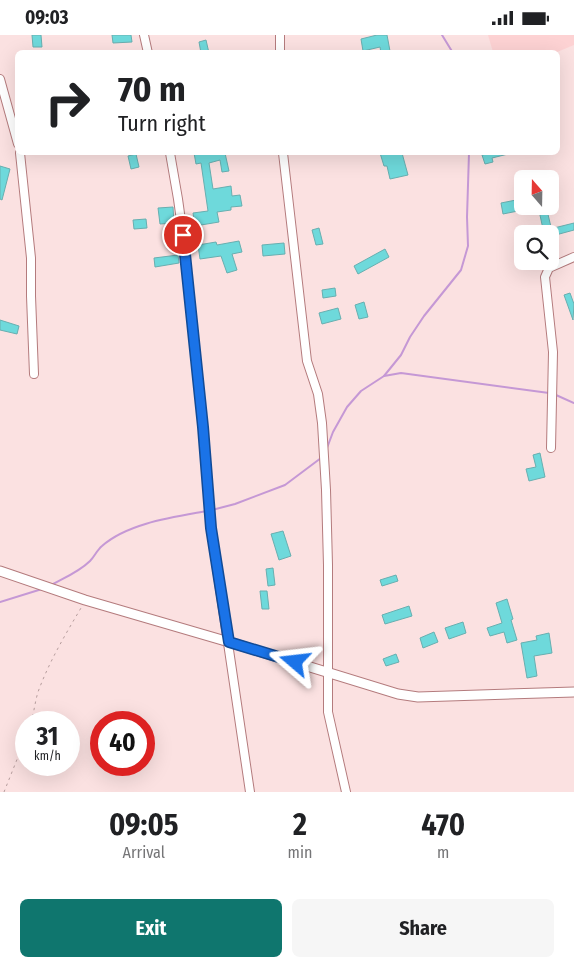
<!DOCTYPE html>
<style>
:root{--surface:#fff;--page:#f6f6f6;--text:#202124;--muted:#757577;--accent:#0f766e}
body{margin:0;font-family:"Fira Sans Condensed",sans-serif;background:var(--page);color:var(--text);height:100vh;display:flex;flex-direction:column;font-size:19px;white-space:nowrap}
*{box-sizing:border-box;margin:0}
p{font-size:16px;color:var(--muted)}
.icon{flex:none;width:28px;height:28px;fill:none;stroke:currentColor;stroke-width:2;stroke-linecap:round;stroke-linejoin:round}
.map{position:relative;height:757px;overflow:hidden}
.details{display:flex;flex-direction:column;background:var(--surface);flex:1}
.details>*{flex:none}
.hud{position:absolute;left:15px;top:15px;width:545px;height:105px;border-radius:8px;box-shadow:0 5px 20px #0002;background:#fff;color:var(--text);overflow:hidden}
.needle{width:32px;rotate:340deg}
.tools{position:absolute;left:514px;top:135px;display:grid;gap:10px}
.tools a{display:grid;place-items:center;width:45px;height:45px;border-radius:8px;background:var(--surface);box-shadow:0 5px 20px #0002;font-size:25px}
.speed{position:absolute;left:15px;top:676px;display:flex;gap:10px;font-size:25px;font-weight:700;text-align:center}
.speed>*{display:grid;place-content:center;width:65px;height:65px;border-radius:50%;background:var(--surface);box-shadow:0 5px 20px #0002;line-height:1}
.speed small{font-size:12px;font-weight:400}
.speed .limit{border:8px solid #d22;background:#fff;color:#111}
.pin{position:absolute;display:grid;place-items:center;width:42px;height:42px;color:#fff;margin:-21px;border:2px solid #fff;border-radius:50%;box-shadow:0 1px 5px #0007}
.me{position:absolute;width:55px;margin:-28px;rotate:287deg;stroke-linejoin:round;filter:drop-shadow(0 0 4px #0008)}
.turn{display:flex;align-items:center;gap:18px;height:105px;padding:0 20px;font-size:22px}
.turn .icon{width:65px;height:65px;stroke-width:2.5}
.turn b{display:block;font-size:35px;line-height:42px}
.eta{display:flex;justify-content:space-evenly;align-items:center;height:85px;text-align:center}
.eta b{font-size:30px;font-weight:700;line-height:35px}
.action{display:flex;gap:10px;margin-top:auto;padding:10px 20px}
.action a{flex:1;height:58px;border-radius:8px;background:var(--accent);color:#fff;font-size:20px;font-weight:700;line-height:58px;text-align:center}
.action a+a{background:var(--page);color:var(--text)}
.status{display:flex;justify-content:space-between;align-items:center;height:35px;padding:0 25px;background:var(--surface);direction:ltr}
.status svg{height:14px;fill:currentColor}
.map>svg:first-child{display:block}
.built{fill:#fdd2d3}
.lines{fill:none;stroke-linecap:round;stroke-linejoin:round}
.stream{stroke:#c598d5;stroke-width:2}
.building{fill:#6ed9db;stroke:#68afb0}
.minor-casing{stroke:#b47b7d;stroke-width:10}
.tertiary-casing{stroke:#b47b7d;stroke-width:11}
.path{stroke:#b69d9d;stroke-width:1;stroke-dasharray:2.5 4;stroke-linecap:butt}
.minor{stroke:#fff;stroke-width:8}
.tertiary{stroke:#fff;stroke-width:9}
.route-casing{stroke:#114b97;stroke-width:12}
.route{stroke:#1a73e8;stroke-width:9}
</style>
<div class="status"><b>09:03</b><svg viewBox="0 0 49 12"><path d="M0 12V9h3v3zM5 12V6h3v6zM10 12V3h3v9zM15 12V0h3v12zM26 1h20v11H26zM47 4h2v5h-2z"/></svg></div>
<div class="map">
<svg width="574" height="757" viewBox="0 0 574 757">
<rect width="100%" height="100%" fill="#fbe1e1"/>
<path class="built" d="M488 0H574V10L557 17H493Z"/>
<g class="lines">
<g class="stream">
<path d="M442 0 453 18"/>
<path d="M384 341 401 320 410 302 424 281 461 235 468 211 467 182 469 118"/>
<path d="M556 360 574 368"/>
<path d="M327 413 333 397 347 372 361 356 384 341 401 338 549 358"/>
<path d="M212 475 235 469 285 450 321 423"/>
<path d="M51 550C64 543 79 537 90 526 95 521 97 515 102 511 128 488 174 482 207 476"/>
<path d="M0 567 42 554"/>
</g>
</g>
<g class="building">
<path d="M32 0H41L42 12H33Z"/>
<path d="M112 0H131L132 7 113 8Z"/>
<path d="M377 0H387L390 16 381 18 380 12 363 16 361 4Z"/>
<path d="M206 5 209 18H201L199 7Z"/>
<path d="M194 118H225L229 136 222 137 220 125 209 128 213 154 231 151 232 161 240 160 242 171 231 172V175L217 177 219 187 195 191 193 178 208 176 201 128 196 129Z"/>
<path d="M380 118H402L408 140 390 144 387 131H384Z"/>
<path d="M492 118H508V119L492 123 493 127 485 129 482 120Z"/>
<path d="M136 119 139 132 131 134 128 121Z"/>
<path d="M0 131 10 134 2 165 0 164Z"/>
<path d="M516 165 518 176 503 179 501 168Z"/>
<path d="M538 171H546L551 192 543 194Z"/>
<path d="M173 172 174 188 160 189 158 173Z"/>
<path d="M146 184 147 193 134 194 133 185Z"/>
<path d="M574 188V195L552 201 550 194Z"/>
<path d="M319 193 323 209 316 210 312 195Z"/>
<path d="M239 206 242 217 232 219 237 235 227 238 221 221 200 224 198 210 216 207 217 210Z"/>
<path d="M284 208 285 219 263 221 262 210Z"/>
<path d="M385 214 389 222 358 239 354 231Z"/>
<path d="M178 220 179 228 155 232 154 223Z"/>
<path d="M335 253 336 261 323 263 322 255Z"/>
<path d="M570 258 574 269 573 285 564 260Z"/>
<path d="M364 267 368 282 359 284 355 270Z"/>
<path d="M338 273 341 284 322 289 319 278Z"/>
<path d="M0 285 19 291 17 299 0 295Z"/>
<path d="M540 418 545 442 529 446 526 434 536 432 533 420Z"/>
<path d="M283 496 291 521 279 525 271 499Z"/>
<path d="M273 533 275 550 268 551 266 534Z"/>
<path d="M396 540 398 546 382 551 380 545Z"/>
<path d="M260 556H267L269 574H262Z"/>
<path d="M507 564 513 584 511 585 517 605 507 608 504 597 490 601 487 593 502 588 496 568Z"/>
<path d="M409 571 412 581 385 589 382 580Z"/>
<path d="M463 587 466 598 449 604 445 593Z"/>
<path d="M434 597 438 607 423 613 420 603Z"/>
<path d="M549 598 552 618 534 621 537 641 527 643 521 608 537 605 536 601Z"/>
<path d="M396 619 399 627 386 631 383 624Z"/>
</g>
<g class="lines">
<defs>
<g id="minor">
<path d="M144 0 148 18"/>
<path d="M280 0V18"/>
<path d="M0 44 18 109"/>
<path d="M20 118 31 223V261L34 339"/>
<path d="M170 118 178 164 183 200 203 392 211 493 250 757"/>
<path d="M283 118 307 326 318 359 322 388 326 455 328 530V677L346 757"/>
<path d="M551 413 553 317 545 242 549 233 574 222"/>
</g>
<path id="tertiary" d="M0 536 85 565 229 607 398 659 418 662 574 657"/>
</defs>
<use href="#minor" class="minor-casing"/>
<use href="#tertiary" class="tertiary-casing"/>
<g class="path">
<path d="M31 688C34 677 35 667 38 657 49 627 65 600 81 573"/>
<path d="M4 757 26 702"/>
</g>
<use href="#minor" class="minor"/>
<use href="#tertiary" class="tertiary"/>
</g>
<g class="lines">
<defs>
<path id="route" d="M183 200 203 392 211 493 229 607 295 627"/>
</defs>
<use href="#route" class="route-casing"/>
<use href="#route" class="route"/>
</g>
</svg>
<div class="tools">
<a><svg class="needle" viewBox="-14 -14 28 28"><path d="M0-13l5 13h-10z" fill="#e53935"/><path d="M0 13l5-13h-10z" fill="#757577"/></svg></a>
<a><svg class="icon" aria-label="search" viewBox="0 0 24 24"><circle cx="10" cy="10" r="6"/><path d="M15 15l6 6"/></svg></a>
</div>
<div class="speed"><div>31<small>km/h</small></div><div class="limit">40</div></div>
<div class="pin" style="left:183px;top:200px;background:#d93025"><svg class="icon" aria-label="arrive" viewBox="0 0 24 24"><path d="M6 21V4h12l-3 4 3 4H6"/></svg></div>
<svg class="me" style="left:295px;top:627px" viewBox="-20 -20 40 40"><path d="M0-17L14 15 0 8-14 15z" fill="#1a73e8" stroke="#fff" stroke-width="4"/></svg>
<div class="hud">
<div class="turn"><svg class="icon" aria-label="right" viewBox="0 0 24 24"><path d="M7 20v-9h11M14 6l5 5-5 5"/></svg><div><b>70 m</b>Turn right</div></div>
</div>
</div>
<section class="details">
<div class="eta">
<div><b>09:05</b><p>Arrival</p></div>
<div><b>2</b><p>min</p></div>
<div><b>470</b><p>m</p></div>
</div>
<div class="action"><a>Exit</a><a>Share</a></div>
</section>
